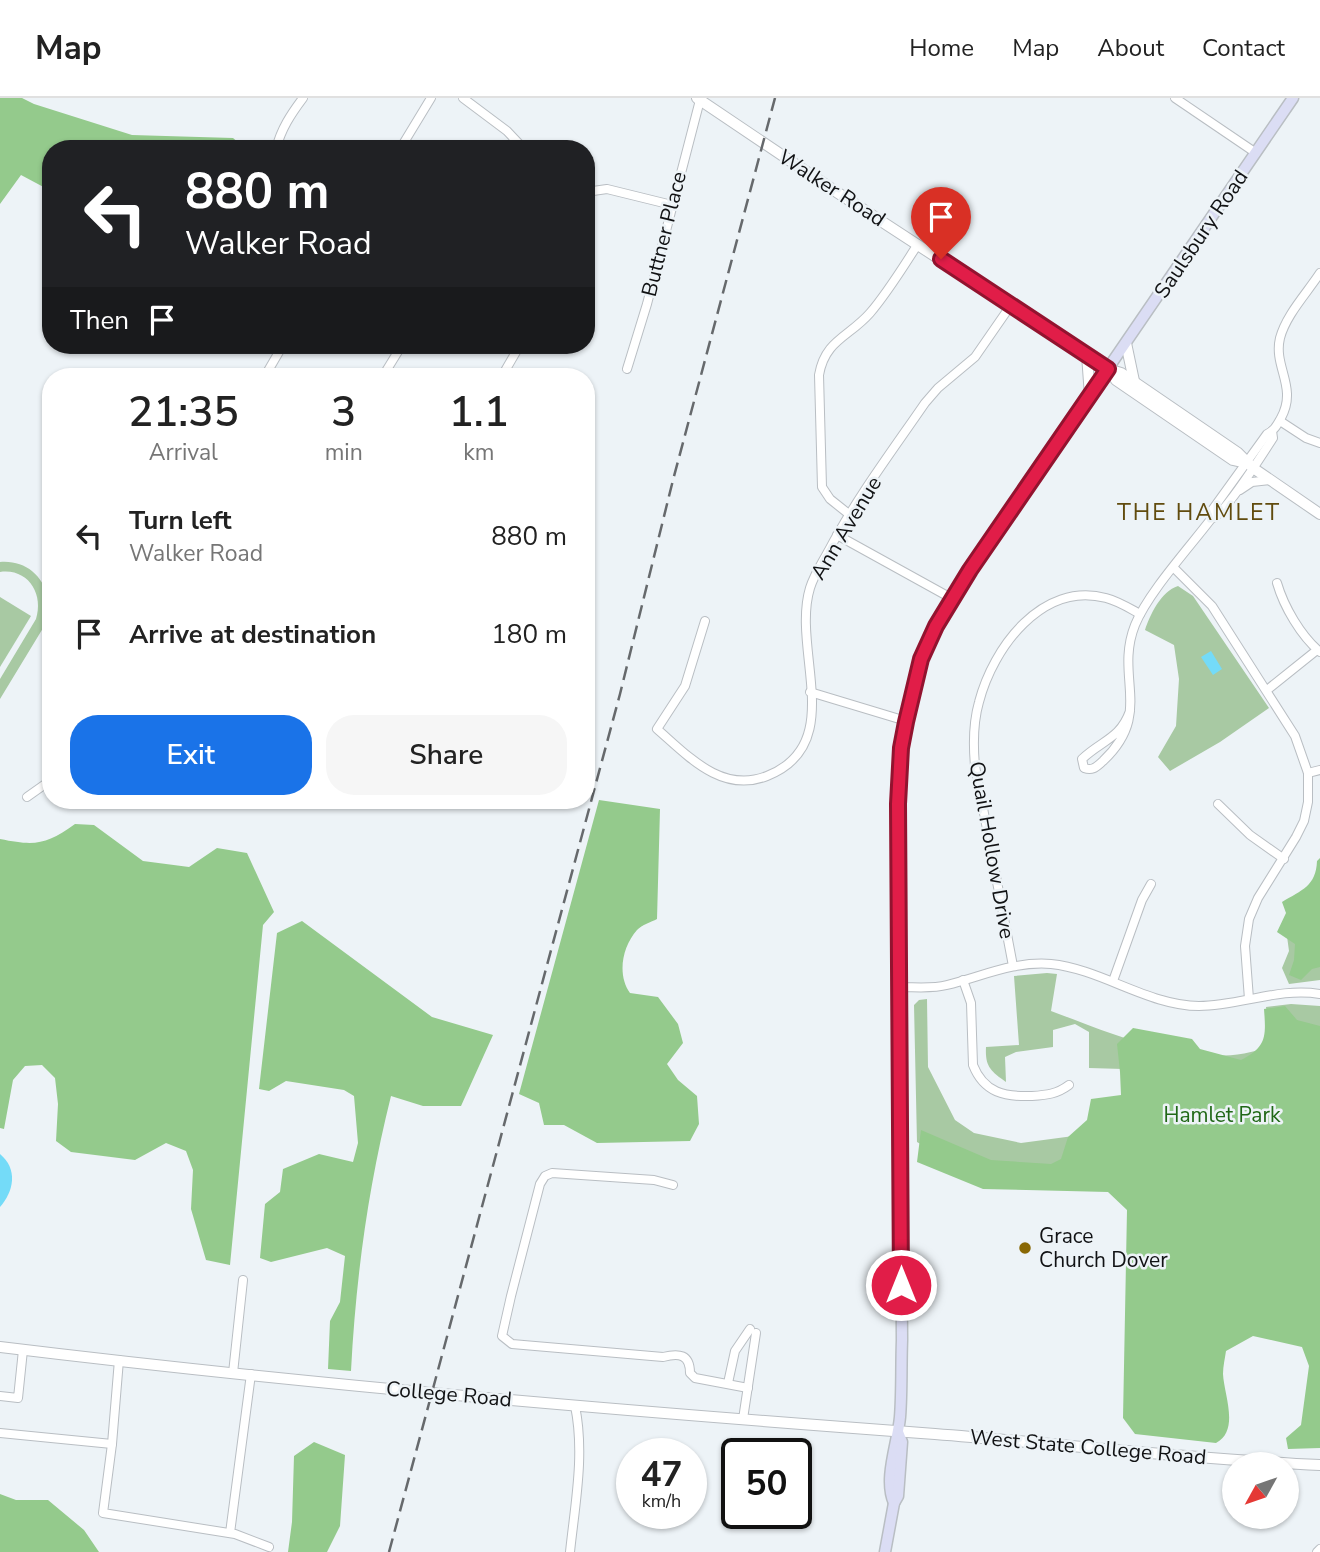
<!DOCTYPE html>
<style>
:root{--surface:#fff;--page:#f6f6f6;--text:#222;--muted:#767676;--line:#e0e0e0;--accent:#1a73e8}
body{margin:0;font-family:"Nunito Sans",sans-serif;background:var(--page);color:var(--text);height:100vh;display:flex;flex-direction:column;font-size:26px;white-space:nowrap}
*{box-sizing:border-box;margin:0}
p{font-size:23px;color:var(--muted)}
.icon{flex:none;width:38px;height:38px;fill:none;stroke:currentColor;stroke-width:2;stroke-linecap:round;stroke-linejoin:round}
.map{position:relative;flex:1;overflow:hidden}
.sheet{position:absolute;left:42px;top:270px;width:553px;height:441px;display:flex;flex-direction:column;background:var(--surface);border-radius:28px;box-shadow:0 2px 5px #0004}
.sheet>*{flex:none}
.banner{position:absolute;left:42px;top:42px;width:553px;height:214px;border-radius:28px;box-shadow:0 2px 5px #0004;background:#202124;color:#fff;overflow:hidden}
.needle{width:46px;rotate:230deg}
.buttons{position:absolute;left:1222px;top:1354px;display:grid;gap:14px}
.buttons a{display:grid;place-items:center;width:77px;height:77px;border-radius:50%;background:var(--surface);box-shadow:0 2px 5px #0004;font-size:35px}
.speed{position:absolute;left:616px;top:1340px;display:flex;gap:14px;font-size:35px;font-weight:700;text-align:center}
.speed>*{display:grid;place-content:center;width:91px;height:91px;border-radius:50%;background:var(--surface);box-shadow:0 2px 5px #0004;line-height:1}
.speed small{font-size:18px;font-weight:400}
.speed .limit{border:4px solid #111;border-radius:10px;background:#fff;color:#111}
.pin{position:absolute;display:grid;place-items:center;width:60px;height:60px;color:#fff;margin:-72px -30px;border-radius:50% 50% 50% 0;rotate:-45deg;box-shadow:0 0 7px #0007}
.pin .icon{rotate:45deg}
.me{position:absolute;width:77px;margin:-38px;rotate:0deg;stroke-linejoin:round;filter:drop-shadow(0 0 5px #0008)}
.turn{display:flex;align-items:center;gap:24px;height:147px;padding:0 28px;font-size:32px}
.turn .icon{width:91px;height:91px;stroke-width:2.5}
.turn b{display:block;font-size:49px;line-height:60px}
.then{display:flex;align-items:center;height:66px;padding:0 28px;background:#0003;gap:14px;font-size:26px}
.eta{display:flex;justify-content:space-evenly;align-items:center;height:119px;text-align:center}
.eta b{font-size:42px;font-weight:600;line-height:49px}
.action{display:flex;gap:14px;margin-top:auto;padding:14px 28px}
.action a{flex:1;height:80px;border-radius:28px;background:var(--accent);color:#fff;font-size:28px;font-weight:600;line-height:80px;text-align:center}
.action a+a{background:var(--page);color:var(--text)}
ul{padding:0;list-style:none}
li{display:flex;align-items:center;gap:21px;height:98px;padding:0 28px}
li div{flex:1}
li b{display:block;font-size:26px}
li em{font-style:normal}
header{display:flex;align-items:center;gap:42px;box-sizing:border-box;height:98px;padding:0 35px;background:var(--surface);border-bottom:2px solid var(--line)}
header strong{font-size:33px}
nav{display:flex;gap:38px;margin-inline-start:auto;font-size:24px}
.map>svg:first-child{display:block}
.green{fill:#a8c9a3}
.forest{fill:#94ca8c}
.water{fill:#74dbf8}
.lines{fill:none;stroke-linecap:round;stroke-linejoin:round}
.minor-casing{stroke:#b9bec3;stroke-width:10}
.tertiary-casing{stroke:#b9bec3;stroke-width:12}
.secondary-casing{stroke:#b9bec3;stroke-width:13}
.minor{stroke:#fff;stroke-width:8}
.tertiary{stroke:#fff;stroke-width:10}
.secondary{stroke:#dbddf4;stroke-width:10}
.rail{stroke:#66696c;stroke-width:2.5;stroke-dasharray:14 7;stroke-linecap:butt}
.route-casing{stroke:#92132f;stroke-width:18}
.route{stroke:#e11d48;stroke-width:12}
.poi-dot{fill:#896805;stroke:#edf3f7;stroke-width:2.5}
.labels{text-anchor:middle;stroke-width:5;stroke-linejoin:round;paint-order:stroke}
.street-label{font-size:21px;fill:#111214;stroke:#edf3f7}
.park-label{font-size:21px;fill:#206817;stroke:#edf3f7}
.poi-label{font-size:21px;fill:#111214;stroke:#edf3f7;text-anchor:start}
.neighbourhood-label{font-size:23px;letter-spacing:2px;fill:#614b0e;stroke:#edf3f7}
</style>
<header>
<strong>Map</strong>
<nav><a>Home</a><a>Map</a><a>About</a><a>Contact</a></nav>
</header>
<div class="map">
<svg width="1320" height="1454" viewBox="0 0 1320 1454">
<rect width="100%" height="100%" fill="#edf3f7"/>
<g class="green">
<path d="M0 464C24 462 42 476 48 499L51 496V517L0 601V581L36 521C44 496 28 470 0 474Z"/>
<path d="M1178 488 1193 498 1269 610 1220 644 1170 673 1158 659 1176 628 1179 581 1174 547 1145 532C1150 517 1161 493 1178 488Z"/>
<path d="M0 499 31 518 0 569Z"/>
<path d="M1320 824V882L1289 886 1282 870 1289 853 1286 831Z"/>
<path d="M1047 875 1057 876 1051 913C1116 937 1202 976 1270 948L1266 909 1291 906 1320 908V948L1061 1082 953 1064 917 1044 914 907 919 902 927 901 928 969 955 1022 974 1035 1021 1045 1081 1037 1129 1000 1123 971 1089 970V934L1075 926 1053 932V949L1016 954 1005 959 1006 984C990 973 985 968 986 949L1019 947 1014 878Z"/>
</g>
<g class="forest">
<path d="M0 0H22L34 6 132 37 233 40 246 51H51V93L21 77 0 106Z"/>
<path d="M599 702 660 711 657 821C651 824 642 827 637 832 622 849 617 877 630 895L658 899 678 926 683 945 667 966 678 982 697 998 699 1026 690 1043 597 1045 564 1027H544L539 1005 519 996Z"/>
<path d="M75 726 94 727 143 763 189 769 217 750 247 755 274 814 263 827 230 1167 206 1162 191 1111 193 1072 186 1053 166 1045 135 1062 71 1054 56 1043 58 1006 55 980 42 967 25 968 13 982 4 1031 0 1030V741C35 748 46 747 75 726Z"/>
<path d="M1320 760V869L1312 871 1301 882 1289 877 1294 862 1295 846 1277 834 1286 815 1282 804C1302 792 1316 788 1317 763Z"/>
<path d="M302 823 432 919 493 937 461 1008H423L391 998C368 1090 356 1178 351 1273L328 1271 330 1223 340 1204 345 1158 327 1150 271 1164 260 1160 265 1106 280 1094 283 1071 319 1056 353 1064 358 1045 354 998 344 992 286 983 269 993 259 991 277 835Z"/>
<path d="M1285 908 1297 922 1320 928V1350L1288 1351 1286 1340 1301 1327 1309 1268 1302 1249 1253 1238 1226 1253C1225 1260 1223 1268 1223 1276 1224 1297 1240 1332 1216 1345L1135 1336 1123 1320 1127 1112 1108 1094 983 1091 917 1064 921 1032 991 1062 1051 1066 1061 1061 1068 1039 1087 1022 1091 1001 1121 997 1120 974 1117 946 1133 930 1192 941 1200 951 1241 962C1267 949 1266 938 1264 911Z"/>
<path d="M314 1344 345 1357 340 1428 327 1454H288L292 1424 294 1358Z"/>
<path d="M0 1396 16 1402H48L84 1432 99 1454H0Z"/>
</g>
<g class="water">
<path d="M1211 553 1222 571 1213 577 1201 559Z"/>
<path d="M0 1056C18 1071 14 1093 0 1109Z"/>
</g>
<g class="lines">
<defs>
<g id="minor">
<path d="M463 0 507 33 524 51"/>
<path d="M1175 0 1256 55"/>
<path d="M276 51C281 31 291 16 303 0"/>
<path d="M400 51 431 0"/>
<path d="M586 94 607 91 672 107"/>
<path d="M627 271 647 206 700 2"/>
<path d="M265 278 283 247"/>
<path d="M383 278 402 247"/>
<path d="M502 278 520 247"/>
<path d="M1280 323 1306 340 1320 345"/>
<path d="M1240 392 1252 384 1270 382"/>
<path d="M850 417 830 401 822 389 819 277C825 242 849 239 870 215 888 194 903 169 918 146"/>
<path d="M1211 421 1210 415 1267 336C1274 333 1277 327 1281 320 1298 289 1273 269 1280 240 1286 217 1307 195 1320 175"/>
<path d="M837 437 951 500"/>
<path d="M1174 470 1212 508 1295 638 1308 675V704L1304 723 1296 739 1258 800 1249 821 1245 848 1249 901"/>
<path d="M1277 485C1284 509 1301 538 1320 554"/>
<path d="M705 523 685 588 657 631C688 658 722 696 767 678 848 646 791 552 810 490 814 477 822 465 829 452 856 401 892 353 925 305L938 290 975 259 1011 207"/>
<path d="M1267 592 1317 552"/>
<path d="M810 594 906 623"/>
<path d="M1130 613C1120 641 1102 642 1082 661L1084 670C1093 673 1096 669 1103 663 1154 615 1114 580 1135 527 1148 495 1189 450 1211 421 1224 418 1263 355 1273 340L1272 333"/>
<path d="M1308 675 1320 672"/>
<path d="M27 699 51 682"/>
<path d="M313 702 318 706"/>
<path d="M1218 706 1250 737 1284 761"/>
<path d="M1013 868 975 668C973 646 973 625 979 604 993 550 1042 483 1106 500 1118 503 1129 510 1140 516"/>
<path d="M963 882 971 905 973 967C984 995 1005 999 1032 998 1047 997 1057 996 1069 987"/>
<path d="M1113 883 1142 802 1151 786"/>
<path d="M900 889C916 889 932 891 947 887 983 878 1014 863 1051 866 1101 871 1149 908 1199 908 1240 908 1279 889 1320 896"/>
<path d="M673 1087 654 1082 552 1075 545 1078 540 1086 511 1198 502 1238 512 1246 663 1259C679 1255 690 1256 690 1275L695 1280 748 1290"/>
<path d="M119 1262 112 1346 103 1415 235 1436 269 1449"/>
<path d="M233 1275 243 1182"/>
<path d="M728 1285 735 1253 750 1231"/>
<path d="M0 1298 18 1300 23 1252"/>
<path d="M743 1321 756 1235"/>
<path d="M0 1335 112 1346"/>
<path d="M230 1435 251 1276"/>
<path d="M570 1454C575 1406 585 1356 575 1308"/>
<path d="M1317 1454 1320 1451"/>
</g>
<g id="tertiary">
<path d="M697 0 835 93 1108 271 1121 275 1238 355 1253 370 1320 416"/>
<path d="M1126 245 1134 283"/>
<path d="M1087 257 1090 298"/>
<path d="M1108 271 1116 282 1233 362 1246 365"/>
<path d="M0 1249C311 1287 623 1313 935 1336 1063 1346 1191 1361 1320 1367"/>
</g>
<g id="secondary">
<path d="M894 1405C883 1381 898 1344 900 1319 902 1294 901 1268 902 1242L898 706C900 657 906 609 921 562 931 529 951 500 970 472L1293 0"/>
<path d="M885 1454 894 1405 898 1398 902 1344 898 1334"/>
</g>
</defs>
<use href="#minor" class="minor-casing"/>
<use href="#tertiary" class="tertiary-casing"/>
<use href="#secondary" class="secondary-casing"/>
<use href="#minor" class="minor"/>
<use href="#tertiary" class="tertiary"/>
<use href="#secondary" class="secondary"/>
<path class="rail" d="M389 1454 620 596 673 382 775 0"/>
</g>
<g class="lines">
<defs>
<path id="route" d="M901 1187 898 706 901 650 906 624 921 561 936 528 970 472 1108 271 941 161"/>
</defs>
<use href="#route" class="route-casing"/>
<use href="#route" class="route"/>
</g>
<circle class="poi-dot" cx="1025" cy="1150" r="7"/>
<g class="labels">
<g class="street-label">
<text transform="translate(832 90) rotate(33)" y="7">Walker Road</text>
<text transform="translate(664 136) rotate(-76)" y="7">Buttner Place</text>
<text transform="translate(1201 136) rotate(-56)" y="7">Saulsbury Road</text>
<text transform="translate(846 430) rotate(-59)" y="7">Ann Avenue</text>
<text transform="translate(992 752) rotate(80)" y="7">Quail Hollow Drive</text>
<text transform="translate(449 1296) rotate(5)" y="7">College Road</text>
<text transform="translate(1088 1349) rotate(5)" y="7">West State College Road</text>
</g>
<g class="park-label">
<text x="1222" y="1024">Hamlet Park</text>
</g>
<g class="poi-label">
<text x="1039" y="1145">Grace<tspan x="1039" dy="24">Church Dover</tspan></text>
</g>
<g class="neighbourhood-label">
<text x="1199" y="422">THE HAMLET</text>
</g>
</g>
</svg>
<div class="buttons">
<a><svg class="needle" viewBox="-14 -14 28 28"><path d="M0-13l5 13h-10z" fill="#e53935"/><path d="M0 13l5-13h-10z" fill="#767676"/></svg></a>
</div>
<div class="speed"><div>47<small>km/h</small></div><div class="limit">50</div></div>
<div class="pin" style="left:941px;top:161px;background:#d93025"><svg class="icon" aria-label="arrive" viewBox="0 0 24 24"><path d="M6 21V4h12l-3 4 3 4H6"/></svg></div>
<svg class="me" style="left:901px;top:1187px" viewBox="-20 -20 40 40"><circle r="17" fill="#e11d48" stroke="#fff" stroke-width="3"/><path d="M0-11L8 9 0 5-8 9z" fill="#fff"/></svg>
<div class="banner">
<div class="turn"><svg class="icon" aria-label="left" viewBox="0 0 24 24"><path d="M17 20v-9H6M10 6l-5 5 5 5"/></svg><div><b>880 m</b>Walker Road</div></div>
<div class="then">Then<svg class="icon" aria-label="arrive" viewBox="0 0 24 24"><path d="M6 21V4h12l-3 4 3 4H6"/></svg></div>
</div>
<section class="sheet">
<div class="eta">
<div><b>21:35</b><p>Arrival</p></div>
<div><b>3</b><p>min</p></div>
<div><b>1.1</b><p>km</p></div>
</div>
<ul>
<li><svg class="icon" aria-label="left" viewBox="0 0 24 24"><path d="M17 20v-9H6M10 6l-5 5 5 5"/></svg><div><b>Turn left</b><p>Walker Road</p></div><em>880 m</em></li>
<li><svg class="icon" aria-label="arrive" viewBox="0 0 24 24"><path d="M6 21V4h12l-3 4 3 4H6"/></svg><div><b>Arrive at destination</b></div><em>180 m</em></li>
</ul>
<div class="action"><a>Exit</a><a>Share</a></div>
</section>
</div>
